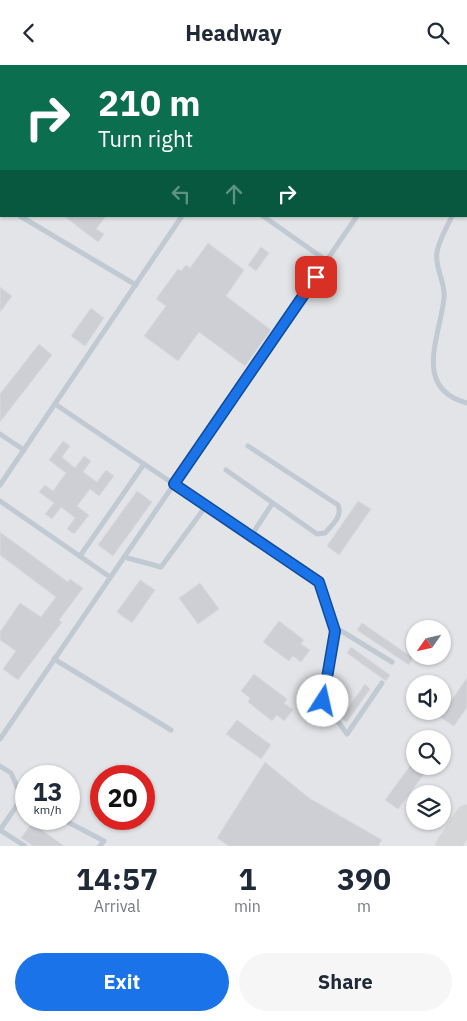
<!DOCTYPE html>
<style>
:root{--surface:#fff;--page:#f6f6f7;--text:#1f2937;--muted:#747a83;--accent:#1a73e8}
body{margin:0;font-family:"IBM Plex Sans",sans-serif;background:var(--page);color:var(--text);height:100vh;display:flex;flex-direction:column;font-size:19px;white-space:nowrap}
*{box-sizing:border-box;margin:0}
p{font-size:16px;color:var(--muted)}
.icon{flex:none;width:28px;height:28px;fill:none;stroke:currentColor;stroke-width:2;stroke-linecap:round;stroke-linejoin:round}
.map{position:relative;height:781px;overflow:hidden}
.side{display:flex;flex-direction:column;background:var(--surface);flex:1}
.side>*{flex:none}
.top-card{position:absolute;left:0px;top:0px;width:468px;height:152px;box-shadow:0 1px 4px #0004;background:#0b6e4f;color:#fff;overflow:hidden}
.needle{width:32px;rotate:236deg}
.controls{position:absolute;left:406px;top:555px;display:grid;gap:10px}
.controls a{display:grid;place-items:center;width:45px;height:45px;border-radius:50%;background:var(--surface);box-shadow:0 1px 4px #0004;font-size:25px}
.speed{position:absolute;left:15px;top:700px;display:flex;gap:10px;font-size:25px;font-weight:700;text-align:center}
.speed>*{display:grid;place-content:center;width:65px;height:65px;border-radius:50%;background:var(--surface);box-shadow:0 1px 4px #0004;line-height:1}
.speed small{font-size:12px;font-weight:400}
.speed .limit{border:8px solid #d22;background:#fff;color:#111}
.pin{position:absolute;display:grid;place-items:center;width:42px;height:42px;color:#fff;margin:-21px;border-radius:10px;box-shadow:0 2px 8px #0006}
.me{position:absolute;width:55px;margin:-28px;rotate:10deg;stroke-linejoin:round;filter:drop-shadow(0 0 4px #0008)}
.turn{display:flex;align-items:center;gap:18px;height:105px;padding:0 15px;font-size:22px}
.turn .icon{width:65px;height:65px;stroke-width:2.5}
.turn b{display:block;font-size:35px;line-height:42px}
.lanes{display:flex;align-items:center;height:48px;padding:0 15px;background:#0003;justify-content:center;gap:25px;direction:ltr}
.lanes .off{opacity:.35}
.eta{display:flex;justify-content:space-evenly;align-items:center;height:85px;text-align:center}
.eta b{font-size:30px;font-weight:700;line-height:35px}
.primary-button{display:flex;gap:10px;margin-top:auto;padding:10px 15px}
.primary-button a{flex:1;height:58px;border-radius:30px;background:var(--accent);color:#fff;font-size:20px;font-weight:700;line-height:58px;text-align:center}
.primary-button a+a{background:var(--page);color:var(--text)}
header{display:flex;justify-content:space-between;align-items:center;height:65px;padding:0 15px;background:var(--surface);font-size:22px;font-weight:700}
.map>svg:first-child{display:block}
.airport{fill:#e2e4e7;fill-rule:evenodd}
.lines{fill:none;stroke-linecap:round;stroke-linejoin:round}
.taxiway{stroke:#d5d6d8;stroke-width:25}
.building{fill:#cdcfd5;stroke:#d7d9de}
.service{stroke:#c1cad2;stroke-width:5}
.route-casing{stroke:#114b97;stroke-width:12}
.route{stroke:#1a73e8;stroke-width:9}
</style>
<header><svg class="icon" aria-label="back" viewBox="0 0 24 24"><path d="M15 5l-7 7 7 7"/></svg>Headway<svg class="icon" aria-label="search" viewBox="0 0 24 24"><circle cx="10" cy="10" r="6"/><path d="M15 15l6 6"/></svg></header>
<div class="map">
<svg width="467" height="781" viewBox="0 0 467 781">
<rect width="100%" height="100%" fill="#f5f3f3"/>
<path class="airport" d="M0 0H467V781H0ZM1 1H466V151H1ZM415 564H442V591H415ZM415 619H442V646H415ZM415 674H442V701H415ZM26 711H69V754H26ZM101 711H144V754H101ZM415 729H442V756H415Z"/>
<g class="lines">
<path class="taxiway" d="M448 781 467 752"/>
</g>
<g class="building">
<path d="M64 151H106L96 164 104 169 98 177Z"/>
<path d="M208 178 244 205 226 231 271 265 245 301 199 267 178 296 144 271 166 241 156 234 178 204 181 206 186 200 190 203Z"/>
<path d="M261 182 269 188 256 206 248 200Z"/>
<path d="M0 222 12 231 0 247Z"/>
<path d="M91 243 104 253 85 281 71 271Z"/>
<path d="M39 279 52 290 0 357V329Z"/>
<path d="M63 376 70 381 62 392 75 403 84 391 91 396 83 407 97 417 106 405 114 411 99 431 90 424 77 441 89 450 74 469 67 464 75 453 61 442 52 454 45 449 54 438 39 427 45 420 53 426 66 408 49 395Z"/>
<path d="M137 426 152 437 113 491 98 480Z"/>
<path d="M358 436 371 444 339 490 327 481Z"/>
<path d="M0 467 68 517 70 514 83 523 59 555 62 557 18 615 3 604 16 586 0 575V567L20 538 41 552 56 532 0 490Z"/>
<path d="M140 515 155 525 132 558 117 547Z"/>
<path d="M200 518 219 544 198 559 179 533Z"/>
<path d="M279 556 304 575 301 579 310 585 301 597 293 591 289 596 263 577Z"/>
<path d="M362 558 413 593 409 600 357 565Z"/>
<path d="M351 582 390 610 386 616 347 588Z"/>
<path d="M254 609 287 634 284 638 293 645 284 656 277 650 272 656 248 637 250 633 241 626Z"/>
<path d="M467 613V642L454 661 440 652Z"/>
<path d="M365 619 370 624 347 657 341 653Z"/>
<path d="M237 655 271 680 261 694 226 669Z"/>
<path d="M265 697 309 733 382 775 378 781H229L217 773Z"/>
<path d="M410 701H430L398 744 385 735Z"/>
<path d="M32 758 64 781H33L21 773Z"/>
</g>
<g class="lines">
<g class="service">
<path d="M423 0 424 1"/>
<path d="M283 1 284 0"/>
<path d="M466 3H467"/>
<path d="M466 129 467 128"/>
<path d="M0 137 1 138"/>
<path d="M20 151 136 220"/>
<path d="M263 151 327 196"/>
<path d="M452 151C447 162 439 175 437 187 434 202 446 218 444 233 440 272 412 323 467 338"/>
<path d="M55 339 319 517 335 566 323 636 347 669 382 618"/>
<path d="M0 369 24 385"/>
<path d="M226 405 317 469 325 468C332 460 343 451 338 440L248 381"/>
<path d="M0 420 182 151"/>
<path d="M0 436 110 512"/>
<path d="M251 471 272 439"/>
<path d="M80 491 144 399"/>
<path d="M124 492 161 502 206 441"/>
<path d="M333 561 392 597"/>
<path d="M54 594 171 665"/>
<path d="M0 674 357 151"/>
<path d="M0 701 11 708 22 733 26 735"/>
<path d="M62 754 104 776 100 781"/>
<path d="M0 765 22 733"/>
<path d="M0 765 25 781"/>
</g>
</g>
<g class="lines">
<defs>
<path id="route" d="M316 212 174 419 319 517 335 566 323 636"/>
</defs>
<use href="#route" class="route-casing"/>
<use href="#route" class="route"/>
</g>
</svg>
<div class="controls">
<a><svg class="needle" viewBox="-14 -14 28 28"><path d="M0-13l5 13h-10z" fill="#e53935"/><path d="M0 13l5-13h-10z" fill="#747a83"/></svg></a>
<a><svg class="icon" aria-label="sound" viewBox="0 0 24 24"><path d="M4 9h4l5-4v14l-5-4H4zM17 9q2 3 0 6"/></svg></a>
<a><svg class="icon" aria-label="search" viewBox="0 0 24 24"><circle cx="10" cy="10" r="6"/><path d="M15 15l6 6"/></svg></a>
<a><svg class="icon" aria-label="layers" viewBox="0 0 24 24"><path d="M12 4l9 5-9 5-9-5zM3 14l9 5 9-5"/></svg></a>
</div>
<div class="speed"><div>13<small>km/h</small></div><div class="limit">20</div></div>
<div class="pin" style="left:316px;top:212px;background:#d93025"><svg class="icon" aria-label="arrive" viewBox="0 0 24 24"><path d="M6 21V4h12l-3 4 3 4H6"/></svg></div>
<svg class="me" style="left:323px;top:636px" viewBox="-20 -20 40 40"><circle r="19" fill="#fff"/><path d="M0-13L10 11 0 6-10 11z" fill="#1a73e8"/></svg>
<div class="top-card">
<div class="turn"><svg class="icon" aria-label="right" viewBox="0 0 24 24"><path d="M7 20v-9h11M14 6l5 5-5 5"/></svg><div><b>210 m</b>Turn right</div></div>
<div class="lanes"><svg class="icon off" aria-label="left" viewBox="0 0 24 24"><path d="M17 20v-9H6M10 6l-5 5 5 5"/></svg><svg class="icon off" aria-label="ahead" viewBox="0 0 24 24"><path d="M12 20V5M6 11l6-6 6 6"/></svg><svg class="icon" aria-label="right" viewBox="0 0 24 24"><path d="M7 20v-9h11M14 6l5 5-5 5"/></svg></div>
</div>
</div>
<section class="side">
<div class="eta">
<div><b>14:57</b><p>Arrival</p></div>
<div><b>1</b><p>min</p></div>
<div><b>390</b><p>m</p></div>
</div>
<div class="primary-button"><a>Exit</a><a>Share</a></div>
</section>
